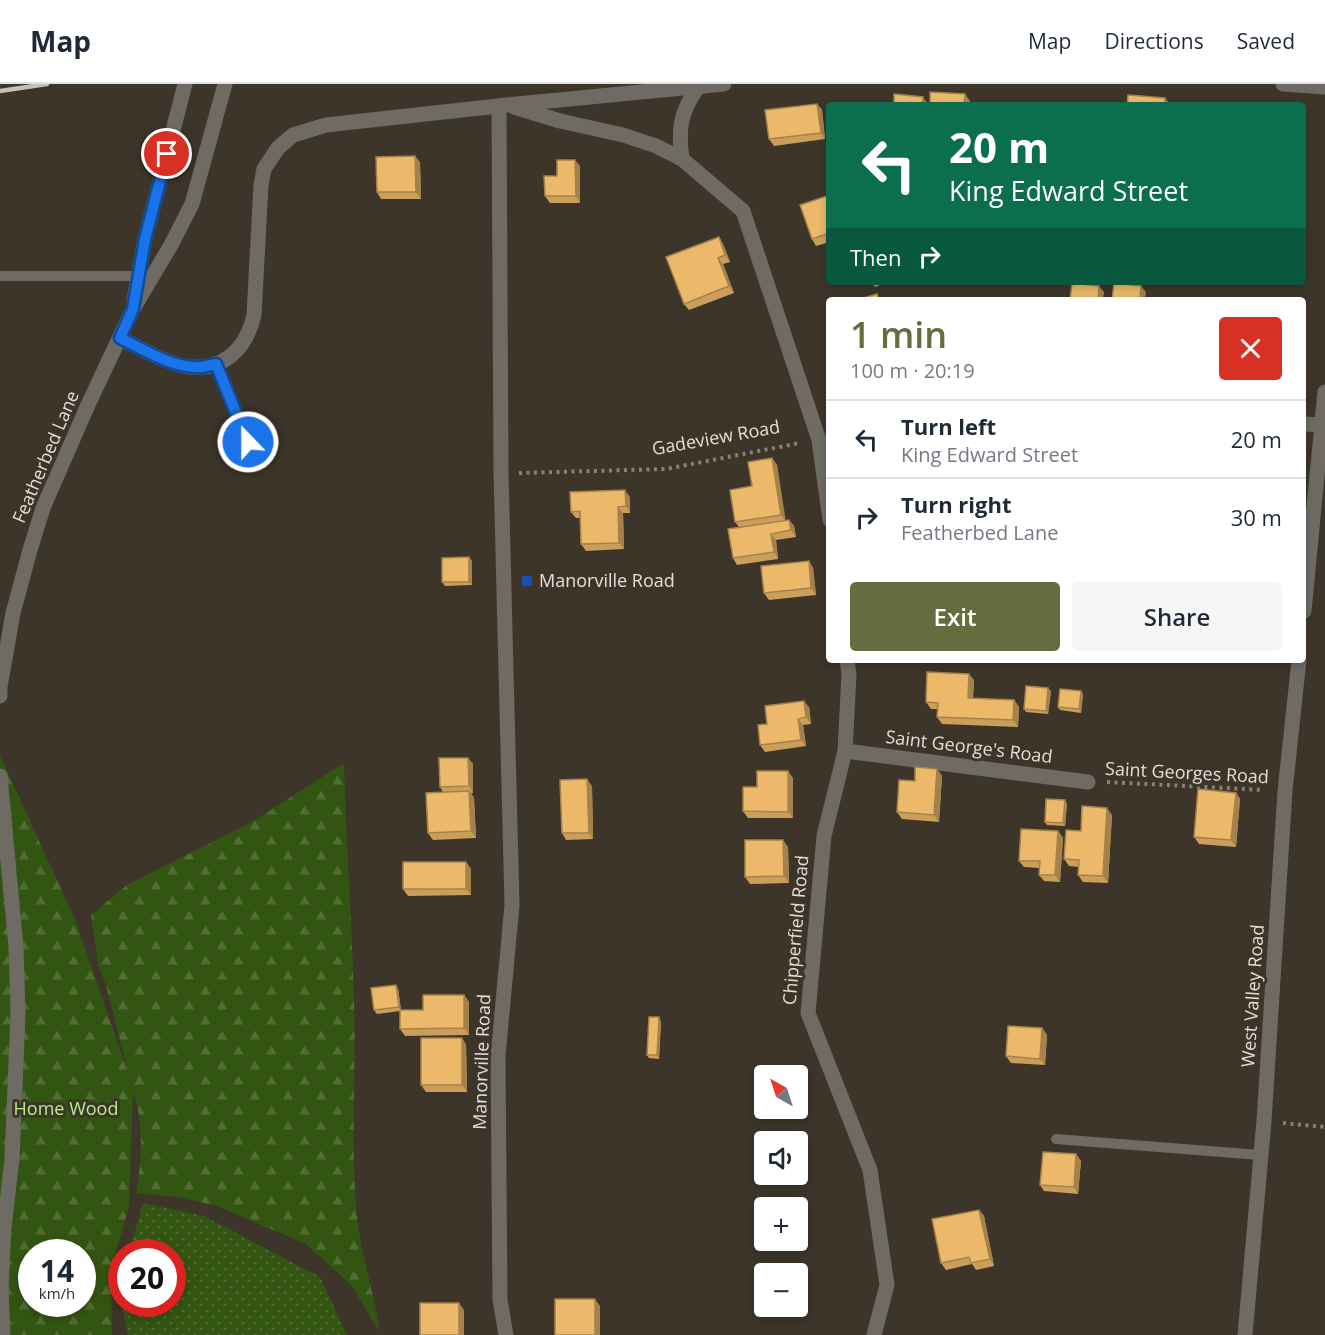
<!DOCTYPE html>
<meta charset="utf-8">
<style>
:root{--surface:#fff;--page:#f6f6f7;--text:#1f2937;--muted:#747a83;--line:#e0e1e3;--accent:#646d3e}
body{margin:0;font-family:"Open Sans",sans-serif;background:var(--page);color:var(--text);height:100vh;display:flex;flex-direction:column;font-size:22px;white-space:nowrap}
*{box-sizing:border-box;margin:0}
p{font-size:20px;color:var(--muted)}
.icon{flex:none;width:33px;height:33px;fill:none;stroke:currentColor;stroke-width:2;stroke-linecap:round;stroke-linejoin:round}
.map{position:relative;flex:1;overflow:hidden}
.details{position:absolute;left:826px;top:213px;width:480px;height:366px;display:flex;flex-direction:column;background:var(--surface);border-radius:6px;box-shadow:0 3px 9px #0003}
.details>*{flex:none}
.banner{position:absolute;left:826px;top:18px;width:480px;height:183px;border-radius:6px;box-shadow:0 3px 9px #0003;background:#0b6e4f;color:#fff;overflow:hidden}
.needle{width:39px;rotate:321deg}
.buttons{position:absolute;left:754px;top:981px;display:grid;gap:12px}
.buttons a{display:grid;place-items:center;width:54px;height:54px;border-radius:6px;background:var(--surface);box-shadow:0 3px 9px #0003;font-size:30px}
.speed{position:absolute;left:18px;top:1155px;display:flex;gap:12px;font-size:30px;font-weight:700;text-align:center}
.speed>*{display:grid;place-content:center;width:78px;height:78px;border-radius:50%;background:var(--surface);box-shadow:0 3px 9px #0003;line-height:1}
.speed small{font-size:15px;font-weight:400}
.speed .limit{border:9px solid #d22;background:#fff;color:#111}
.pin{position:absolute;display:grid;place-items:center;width:51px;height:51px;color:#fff;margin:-26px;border:3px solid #fff;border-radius:50%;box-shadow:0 2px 6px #0007}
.me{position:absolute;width:66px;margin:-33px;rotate:338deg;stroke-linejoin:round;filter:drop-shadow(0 0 4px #0008)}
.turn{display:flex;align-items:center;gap:21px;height:126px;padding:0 24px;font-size:27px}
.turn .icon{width:78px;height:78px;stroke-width:2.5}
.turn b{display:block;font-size:42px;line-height:51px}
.then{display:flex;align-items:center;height:57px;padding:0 24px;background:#0003;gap:12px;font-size:22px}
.round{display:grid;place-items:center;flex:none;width:63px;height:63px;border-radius:6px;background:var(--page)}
.summary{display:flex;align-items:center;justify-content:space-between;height:102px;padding:0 24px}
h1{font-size:36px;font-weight:600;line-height:45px;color:var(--accent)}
.button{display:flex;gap:12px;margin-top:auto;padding:12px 24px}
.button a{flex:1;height:69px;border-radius:6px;background:var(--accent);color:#fff;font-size:24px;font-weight:600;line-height:69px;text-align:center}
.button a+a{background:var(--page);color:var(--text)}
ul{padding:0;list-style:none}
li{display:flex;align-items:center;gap:18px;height:78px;padding:0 24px;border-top:2px solid var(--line)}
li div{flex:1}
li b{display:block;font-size:22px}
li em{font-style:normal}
header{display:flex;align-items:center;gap:36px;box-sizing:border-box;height:84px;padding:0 30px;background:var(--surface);border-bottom:2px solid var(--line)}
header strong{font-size:28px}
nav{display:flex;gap:33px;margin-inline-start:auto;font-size:21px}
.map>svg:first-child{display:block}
.grass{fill:url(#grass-dots)}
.forest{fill:url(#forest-firs);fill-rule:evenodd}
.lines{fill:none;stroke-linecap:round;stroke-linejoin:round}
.path{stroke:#878176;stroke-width:4;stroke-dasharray:3 4.5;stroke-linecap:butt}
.service{stroke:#6e6b65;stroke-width:10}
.minor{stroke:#6e6b65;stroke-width:15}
.tertiary{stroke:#6e6b65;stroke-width:15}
.rail{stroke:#c5bfb6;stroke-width:4.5}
.wall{fill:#cb9f5b}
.shaded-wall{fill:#a5824a}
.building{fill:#ecb96a;stroke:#a5824a;stroke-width:1.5}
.route-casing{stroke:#114b97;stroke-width:15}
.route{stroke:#1a73e8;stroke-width:10}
.transit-dot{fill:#1a4fb4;stroke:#3d3529;stroke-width:2}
.labels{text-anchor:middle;stroke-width:6;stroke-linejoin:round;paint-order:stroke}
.street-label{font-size:18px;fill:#e3ded6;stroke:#3d3529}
.poi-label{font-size:18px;fill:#e3ded6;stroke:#3d3529;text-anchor:start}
.park-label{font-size:18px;fill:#b4ee89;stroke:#3d3529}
</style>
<header>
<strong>Map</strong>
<nav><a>Map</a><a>Directions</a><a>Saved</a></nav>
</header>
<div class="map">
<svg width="1325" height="1251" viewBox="0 0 1325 1251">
<defs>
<pattern id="grass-dots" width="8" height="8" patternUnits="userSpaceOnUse" patternTransform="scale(1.5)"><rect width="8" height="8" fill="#335512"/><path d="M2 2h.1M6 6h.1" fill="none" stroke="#506d34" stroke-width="1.8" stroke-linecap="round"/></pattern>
<pattern id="forest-firs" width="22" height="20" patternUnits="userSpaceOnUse" patternTransform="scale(1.5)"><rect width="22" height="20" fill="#335512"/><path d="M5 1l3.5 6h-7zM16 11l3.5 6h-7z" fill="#506d34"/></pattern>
</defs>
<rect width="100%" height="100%" fill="#3d3529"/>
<path class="grass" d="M143 1119 204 1132 320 1193 347 1251H128L122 1220H172V1168H129Z"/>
<path class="forest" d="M0 672 75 835 129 992 106 901 98 880 91 831 127 801 252 738 344 679C346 759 352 839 354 919 356 987 351 1055 356 1123 359 1166 374 1206 380 1248L351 1201 306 1160 217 1122 178 1113 136 1109C142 1076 144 1040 133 1007L129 1122 111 1185 112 1251H0ZM32 1168H82V1220H32Z"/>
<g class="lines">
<g class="path">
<path d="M519 389 666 385 800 359"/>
<path d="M1107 698 1264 706"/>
<path d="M1283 1039 1325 1043"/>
</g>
<g class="service">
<path d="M0 192H139"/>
<path d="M216 280 248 358"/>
<path d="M1056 1055 1260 1071"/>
</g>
<g class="minor">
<path d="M1283 0 1325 3"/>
<path d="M499 22 501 389 512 821 498 972 500 1216 506 1251"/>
<path d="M514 23 560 37 623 51 656 62 682 75 743 127 819 356 830 436"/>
<path d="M682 75C678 46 680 28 698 3"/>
<path d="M120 254C140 264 162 277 184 282 222 289 246 266 254 231L261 101 264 85 278 64 293 51 326 41 507 21 724 0"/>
<path d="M1304 340 1323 341"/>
<path d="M1304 527 1325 308"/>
<path d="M847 576 849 590 845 667 824 752 808 929 870 1086 887 1201 874 1251"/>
<path d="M845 667 1088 698"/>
<path d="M1245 1251 1264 1037 1285 707 1299 576"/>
</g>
<g class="tertiary">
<path d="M134 216 145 155 185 0"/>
<path d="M0 612V603L13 529 30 466 43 424 87 323 133 225 171 161 192 120 225 0"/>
<path d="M0 692 16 863 18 930 12 1075 4 1144 1 1205 3 1251"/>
</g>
<path class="rail" d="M0 7 47 0"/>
</g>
<g class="wall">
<path d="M817 20 822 26 825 55 774 62 769 55Z"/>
<path d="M420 78 421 115H381L377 108Z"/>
<path d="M580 82V119H550L545 112 557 92Z"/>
<path d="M830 111V158L816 162 812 155Z"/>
<path d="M719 153 723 160 730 178 723 180 734 209 689 226 684 220Z"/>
<path d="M872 198H887L875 203Z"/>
<path d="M772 374 777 381 785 436H789L794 442 796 453 776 456 778 475 737 481 733 474 739 443 735 438 752 402Z"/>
<path d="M630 413V429H623L624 465 586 467 581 460 580 434H576L571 428Z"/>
<path d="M469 473 472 477V501L445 502 442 498Z"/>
<path d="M809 477 813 484 816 511 769 516 764 509Z"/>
<path d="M974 596 973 615 1014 616 1019 623 1018 643 942 640 937 633V625H931L926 618Z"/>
<path d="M1051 607 1048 630 1026 628 1024 625Z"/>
<path d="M1081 607 1083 610 1081 629 1060 626 1058 623Z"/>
<path d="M809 623 811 640 803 641 806 662 765 668 760 661 767 640Z"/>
<path d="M468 674 473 680V709H471L474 714 476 754 433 756 428 749 443 708 440 703Z"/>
<path d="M937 685 942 692 939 738 902 735 897 728 915 697Z"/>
<path d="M793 694V734H748L743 727 757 703Z"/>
<path d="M592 702 593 755 566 756 562 749Z"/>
<path d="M1236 709 1240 715 1236 763 1199 760 1194 753Z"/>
<path d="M1067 719 1065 742 1047 741 1045 738Z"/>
<path d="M1112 731 1108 799 1083 798 1078 791 1079 783 1069 782 1064 775 1081 747Z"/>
<path d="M1058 747 1063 754 1060 798 1044 797 1039 791V784L1024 783 1019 777Z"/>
<path d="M788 763 789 799 750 800 745 793Z"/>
<path d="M466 778 471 785V811L408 812 403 805Z"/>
<path d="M398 904 401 926H423L464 911 469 918V951L405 952 400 945V927L377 930 374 926Z"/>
<path d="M661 937 659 975 649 974 647 971Z"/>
<path d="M1042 944 1047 951 1045 981 1011 979 1006 972Z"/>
<path d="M466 960 467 1008H426L421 1001Z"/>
<path d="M1076 1070 1081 1077 1078 1110 1044 1107 1040 1101Z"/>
<path d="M979 1126 984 1132 994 1182 976 1186 972 1180 946 1186 941 1179Z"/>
</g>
<g class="shaded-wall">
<path d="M965 10 970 17V21H964Z"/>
<path d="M923 13 928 20V21H922Z"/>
<path d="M1165 14 1170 20V21H1165Z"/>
<path d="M817 20 822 26 825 55 821 49Z"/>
<path d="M415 72 420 78 421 115 416 108Z"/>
<path d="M575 76 580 82V119L576 112Z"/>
<path d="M719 153 723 160 730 178 725 171Z"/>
<path d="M718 174 723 180 734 209 729 202Z"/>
<path d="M1099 202 1104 208 1103 216H1098Z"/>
<path d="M1141 202 1146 208 1145 216 1140 214Z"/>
<path d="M772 374 777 381 786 438 781 431Z"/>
<path d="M625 406 630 413V429L626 422Z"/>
<path d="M618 423 623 429 624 465 619 459Z"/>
<path d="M789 436 794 442 796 453 791 446Z"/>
<path d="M771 450 776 456 778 475 774 468Z"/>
<path d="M469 473 472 477V501L469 498Z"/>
<path d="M809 477 813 484 816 511 811 504Z"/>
<path d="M969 590 974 596 972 621 968 614Z"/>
<path d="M1048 604 1051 607 1048 630 1046 627Z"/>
<path d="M1081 607 1083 610 1081 629 1079 625Z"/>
<path d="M1014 616 1019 623 1018 643 1013 636Z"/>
<path d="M804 617 809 623 811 640 806 633Z"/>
<path d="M798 635 803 641 806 662 801 656Z"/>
<path d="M468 674 473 680V709L469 702Z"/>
<path d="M937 685 942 692 939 738 934 731Z"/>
<path d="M788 687 793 694V734L788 728Z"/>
<path d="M587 695 592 702 593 755 589 749Z"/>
<path d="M469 707 474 714 476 754 471 747Z"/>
<path d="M1236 709 1240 715 1236 763 1231 756Z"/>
<path d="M1065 716 1067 719 1065 742 1063 739Z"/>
<path d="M1107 724 1112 731 1108 799 1103 792Z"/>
<path d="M1058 747 1063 754 1060 798 1055 791Z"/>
<path d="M783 756 788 763 789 799 784 792Z"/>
<path d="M466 778 471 785V811L466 805Z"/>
<path d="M396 901 398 904 401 927 399 923Z"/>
<path d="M464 911 469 918V951L464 944Z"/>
<path d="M659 933 661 937 659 975 657 971Z"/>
<path d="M1042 944 1047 951 1045 981 1040 975Z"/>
<path d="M462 954 466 960 467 1008 462 1001Z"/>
<path d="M1076 1070 1081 1077 1078 1110 1074 1103Z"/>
<path d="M979 1126 984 1132 994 1182 990 1175Z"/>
<path d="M595 1215 600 1222V1251H595Z"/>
<path d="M459 1219 464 1226V1251H459Z"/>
</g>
<g class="building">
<path d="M930 8 965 10 964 21H930Z"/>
<path d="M894 10 923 13 922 21H894Z"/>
<path d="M1128 11 1165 14V21H1127Z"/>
<path d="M817 20 821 49 769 55 765 26Z"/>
<path d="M415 72 416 108H377L376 73Z"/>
<path d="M557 76H575L576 112H545L544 92H557Z"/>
<path d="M830 111V149L812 155 800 121Z"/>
<path d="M719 153 725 171 718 174 729 202 684 220 666 173Z"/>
<path d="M1072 199 1099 202 1098 216H1070Z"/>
<path d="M1114 199 1141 202 1140 214 1152 216H1112Z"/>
<path d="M877 210 879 216H857Z"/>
<path d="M772 374 781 431 735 438 730 406 752 402 748 378Z"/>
<path d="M625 406 626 422 618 423 619 459 581 460 580 427 571 428 570 408Z"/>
<path d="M789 436 791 446 771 450 774 468 733 474 728 445Z"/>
<path d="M469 473V498H442V474Z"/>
<path d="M809 477 811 504 764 509 761 482Z"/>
<path d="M927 588 969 590 968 614 1014 616 1013 636 937 633 938 619 926 618Z"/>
<path d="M1026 602 1048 604 1046 627 1024 625Z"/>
<path d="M1060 605 1081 607 1079 625 1058 623Z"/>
<path d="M804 617 806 633 798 635 801 656 760 661 758 641 767 640 765 622Z"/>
<path d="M439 674H468L469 702 440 703Z"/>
<path d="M915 683 937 685 934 731 897 728 899 696 915 697Z"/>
<path d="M757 687H788V728L743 727V703H757Z"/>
<path d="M587 695 589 749H562L560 696Z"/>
<path d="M1198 705 1236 709 1231 756 1194 753Z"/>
<path d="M469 707 471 747 428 749 426 709Z"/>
<path d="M1046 715 1065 716 1063 739 1045 738Z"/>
<path d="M1082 722 1107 724 1103 792 1078 791 1079 776 1064 775 1066 746 1081 747Z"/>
<path d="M1021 745 1058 747 1055 791H1039L1040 777H1019Z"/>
<path d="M745 756H783L784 792 745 793Z"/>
<rect x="403" y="778" width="63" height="27"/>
<path d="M396 901 399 923 374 926 371 904Z"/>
<path d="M423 911H464V944L400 945V926H423Z"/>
<path d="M649 933H659L657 971H647Z"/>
<path d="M1008 942 1042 944 1040 975 1006 972Z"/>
<rect x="421" y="954" width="41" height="47"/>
<path d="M1043 1068 1076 1070 1074 1103 1040 1101Z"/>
<path d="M979 1126 990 1175 971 1179 969 1173 941 1179 932 1135Z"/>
<rect x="555" y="1215" width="40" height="36"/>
<rect x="420" y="1219" width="39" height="32"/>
</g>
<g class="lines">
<defs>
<path id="route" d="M167 70 145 155 133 225 120 254C145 266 173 285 202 283 206 282 211 281 216 280L248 358"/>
</defs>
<use href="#route" class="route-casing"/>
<use href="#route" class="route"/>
</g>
<rect class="transit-dot" x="521" y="491" width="12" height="12" rx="3"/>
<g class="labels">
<g class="street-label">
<text transform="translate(716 354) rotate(-10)" y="6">Gadeview Road</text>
<text transform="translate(46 373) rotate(-67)" y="6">Featherbed Lane</text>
<text transform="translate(969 663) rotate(7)" y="6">Saint George's Road</text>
<text transform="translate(1187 689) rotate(3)" y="6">Saint Georges Road</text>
<text transform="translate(796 846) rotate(-85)" y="6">Chipperfield Road</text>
<text transform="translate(1253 912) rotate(-86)" y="6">West Valley Road</text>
<text transform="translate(482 978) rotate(-88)" y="6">Manorville Road</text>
</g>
<g class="poi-label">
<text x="539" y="503">Manorville Road</text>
</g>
<g class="park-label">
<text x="66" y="1031">Home Wood</text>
</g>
</g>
</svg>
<div class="buttons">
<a><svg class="needle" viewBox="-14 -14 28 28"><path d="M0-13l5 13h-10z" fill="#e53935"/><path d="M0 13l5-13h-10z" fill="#747a83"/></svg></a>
<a><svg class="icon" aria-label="sound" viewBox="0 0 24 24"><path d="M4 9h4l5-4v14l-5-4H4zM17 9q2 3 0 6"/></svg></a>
<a>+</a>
<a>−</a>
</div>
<div class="speed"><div>14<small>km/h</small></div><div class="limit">20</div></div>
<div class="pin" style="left:167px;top:70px;background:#d93025"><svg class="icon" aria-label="arrive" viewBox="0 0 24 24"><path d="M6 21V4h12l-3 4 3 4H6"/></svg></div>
<svg class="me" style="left:248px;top:358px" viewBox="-20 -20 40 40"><circle r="17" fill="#1a73e8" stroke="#fff" stroke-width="3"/><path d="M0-11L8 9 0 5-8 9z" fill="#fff"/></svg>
<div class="banner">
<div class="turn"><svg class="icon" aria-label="left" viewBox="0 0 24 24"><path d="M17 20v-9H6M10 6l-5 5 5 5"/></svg><div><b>20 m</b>King Edward Street</div></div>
<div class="then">Then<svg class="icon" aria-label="right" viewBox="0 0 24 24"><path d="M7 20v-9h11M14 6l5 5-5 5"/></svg></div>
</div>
<section class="details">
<div class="summary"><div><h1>1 min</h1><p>100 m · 20:19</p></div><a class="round" style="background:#d93025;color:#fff"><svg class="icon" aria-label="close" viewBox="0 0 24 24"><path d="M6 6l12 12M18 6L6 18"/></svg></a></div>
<ul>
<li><svg class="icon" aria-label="left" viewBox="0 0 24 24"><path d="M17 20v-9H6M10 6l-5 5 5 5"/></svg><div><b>Turn left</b><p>King Edward Street</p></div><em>20 m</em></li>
<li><svg class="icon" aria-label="right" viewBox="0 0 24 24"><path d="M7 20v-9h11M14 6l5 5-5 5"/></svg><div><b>Turn right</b><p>Featherbed Lane</p></div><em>30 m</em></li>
</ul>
<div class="button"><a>Exit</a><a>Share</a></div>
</section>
</div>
